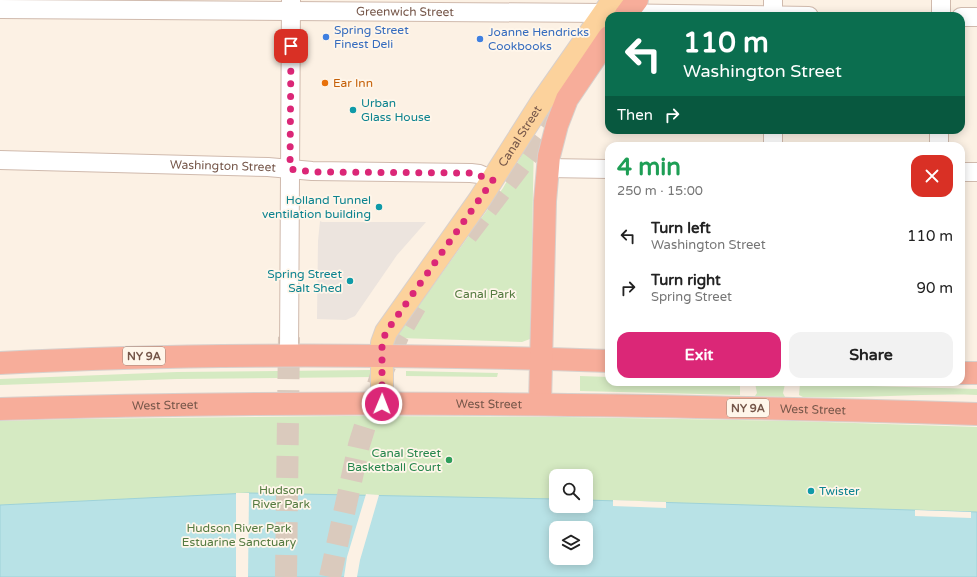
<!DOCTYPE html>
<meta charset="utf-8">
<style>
:root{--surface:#fff;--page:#f2f2f2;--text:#222;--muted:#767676;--accent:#db2777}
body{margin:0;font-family:"Varela Round",sans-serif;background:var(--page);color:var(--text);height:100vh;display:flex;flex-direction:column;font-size:15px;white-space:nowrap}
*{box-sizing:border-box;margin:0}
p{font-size:13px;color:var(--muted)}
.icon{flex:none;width:22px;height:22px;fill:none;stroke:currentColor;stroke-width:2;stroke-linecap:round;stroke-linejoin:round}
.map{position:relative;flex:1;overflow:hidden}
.drawer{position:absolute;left:605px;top:142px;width:360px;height:244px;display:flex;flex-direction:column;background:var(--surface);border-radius:12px;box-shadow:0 2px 10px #0003}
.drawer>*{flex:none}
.banner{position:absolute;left:605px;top:12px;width:360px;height:122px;border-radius:12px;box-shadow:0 2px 10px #0003;background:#0b6e4f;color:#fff;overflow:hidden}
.fabs{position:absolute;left:549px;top:469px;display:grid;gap:8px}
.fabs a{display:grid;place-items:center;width:44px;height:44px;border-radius:8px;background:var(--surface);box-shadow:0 2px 10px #0003;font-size:20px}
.pin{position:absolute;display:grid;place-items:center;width:34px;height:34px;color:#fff;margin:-17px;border-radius:8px;box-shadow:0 2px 6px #0006}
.me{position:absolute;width:44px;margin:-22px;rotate:1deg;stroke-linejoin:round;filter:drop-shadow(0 0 3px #0008)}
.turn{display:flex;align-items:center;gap:14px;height:84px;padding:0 12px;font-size:18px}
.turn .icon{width:52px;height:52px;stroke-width:2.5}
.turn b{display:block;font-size:28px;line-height:34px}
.then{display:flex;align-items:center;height:38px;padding:0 12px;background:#0003;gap:8px;font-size:15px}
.round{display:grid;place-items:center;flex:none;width:42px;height:42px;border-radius:12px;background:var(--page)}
.overview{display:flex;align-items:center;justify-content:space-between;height:68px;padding:0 12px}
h1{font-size:24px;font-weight:800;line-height:30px;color:#1e9e55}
.action{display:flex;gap:8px;margin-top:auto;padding:8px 12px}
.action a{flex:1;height:46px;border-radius:12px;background:var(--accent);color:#fff;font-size:16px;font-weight:800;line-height:46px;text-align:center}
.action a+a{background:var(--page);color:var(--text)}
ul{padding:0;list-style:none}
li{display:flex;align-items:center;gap:12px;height:52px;padding:0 12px}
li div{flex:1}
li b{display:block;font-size:15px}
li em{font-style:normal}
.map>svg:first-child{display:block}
.industrial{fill:#ece4de}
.green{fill:#d5eac2;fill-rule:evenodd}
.water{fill:#b8e2e6;stroke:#9ed2d8;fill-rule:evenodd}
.pier{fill:#fcf1e4}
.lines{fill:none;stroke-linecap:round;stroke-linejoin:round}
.highway-tunnel{stroke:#dacabd;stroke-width:22;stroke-dasharray:22 11;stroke-linecap:butt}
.minor-casing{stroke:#d0baad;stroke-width:20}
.major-casing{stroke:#d8d0cc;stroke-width:24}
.highway-casing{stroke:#d8d0cc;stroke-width:24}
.minor{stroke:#fff;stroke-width:18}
.major{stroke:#fcd29c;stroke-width:22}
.highway{stroke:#f7ad9a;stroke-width:22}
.route{stroke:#db2777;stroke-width:7;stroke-dasharray:0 12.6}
.shop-dot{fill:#3f7fe0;stroke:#fff6ea;stroke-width:1.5}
.food-dot{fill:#e8710a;stroke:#fff6ea;stroke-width:1.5}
.culture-dot{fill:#0f9aa8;stroke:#fff6ea;stroke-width:1.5}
.leisure-dot{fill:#2e9e5b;stroke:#fff6ea;stroke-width:1.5}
.labels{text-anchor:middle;stroke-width:3.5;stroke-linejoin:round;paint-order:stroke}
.shield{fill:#fff6ea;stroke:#9e8679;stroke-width:1}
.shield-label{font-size:11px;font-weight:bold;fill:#755649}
.street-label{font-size:12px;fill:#755649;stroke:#fff6ea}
.shop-label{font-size:12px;fill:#366cbe;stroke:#fff6ea;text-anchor:start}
.food-label{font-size:12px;fill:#c56008;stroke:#fff6ea;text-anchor:start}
.culture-label{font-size:12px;fill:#0d838f;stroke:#fff6ea;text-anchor:start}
.park-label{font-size:12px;fill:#557b41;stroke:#fff6ea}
.leisure-label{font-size:12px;fill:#27864d;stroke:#fff6ea;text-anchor:end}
</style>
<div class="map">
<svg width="977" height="577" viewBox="0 0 977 577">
<rect width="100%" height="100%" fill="#fcf1e4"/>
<path class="industrial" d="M320 221 322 222H426L397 255 355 316 346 320 317 319 318 241Z"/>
<g class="green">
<path d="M532 137 534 140 530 339 522 342 399 338 398 334 402 329 503 188Z"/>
<path d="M372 370V377L177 379 0 385V379L177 372Z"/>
<path d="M406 371 498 373 497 377 406 376Z"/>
<path d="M580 376 609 377V382H737L740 386V395L580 391Z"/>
<path d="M755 383 785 384 783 393 785 397 755 396 757 393Z"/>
<path d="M800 384 977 389V395C919 393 861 399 803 397L799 395Z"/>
<path d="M347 416 561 417 793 421 977 427V577H0V421L72 419ZM556 476H586V506H556ZM556 528H586V558H556Z"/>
</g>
<path class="water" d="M249 493 556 499V506H586V500L977 512V577H0V505ZM556 528H586V558H556Z"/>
<g class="pier">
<path d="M236 493H249L248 577H236Z"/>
<path d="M366 494 379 495 360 560 357 577H344L347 557Z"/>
<path d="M613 500 666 502V508L613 506Z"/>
<path d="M915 510 971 512V518L915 516Z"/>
</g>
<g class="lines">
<g class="highway-tunnel">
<path d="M467 235 561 112"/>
<path d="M286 577 289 337"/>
<path d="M330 577 359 445 381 375 398 336 419 300"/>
</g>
<defs>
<g id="minor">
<path id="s1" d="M0 9 604 13 809 16"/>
<path d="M773 16V0"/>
<path d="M941 16V0"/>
<path d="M961 17H977"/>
<path d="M773 130V146"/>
<path d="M939 146V130"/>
<path id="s2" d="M0 160 268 167 312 171 471 173 479 174 493 180"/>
<path d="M548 168 609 169"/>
<path d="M961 172H977"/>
<path d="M289 355 291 0"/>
</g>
<g id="major">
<path id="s3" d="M382 404V343L386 332 480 199 541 103 613 0"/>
</g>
<g id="highway">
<path d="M625 16 637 0"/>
<path d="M0 363C204 352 405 354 609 361"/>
<path d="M961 373H977"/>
<path d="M540 404 545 201 549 156 557 125 567 99 609 37"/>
<path id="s4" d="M0 409C326 399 651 404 977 414"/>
</g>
</defs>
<use href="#minor" class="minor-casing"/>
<use href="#major" class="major-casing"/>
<use href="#highway" class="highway-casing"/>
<use href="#minor" class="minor"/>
<use href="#major" class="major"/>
<use href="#highway" class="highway"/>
</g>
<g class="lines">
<path class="route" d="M291 46 290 169 312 172 471 173 493 180 386 332 382 343V404"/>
</g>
<g class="shop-dot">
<circle cx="326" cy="37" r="4"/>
<circle cx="480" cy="39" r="4"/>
</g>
<circle class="food-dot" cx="325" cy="83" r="4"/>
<g class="culture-dot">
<circle cx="353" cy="110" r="4"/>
<circle cx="379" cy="207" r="4"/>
<circle cx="350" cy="281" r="4"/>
<circle cx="811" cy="491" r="4"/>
</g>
<circle class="leisure-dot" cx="449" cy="460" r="4"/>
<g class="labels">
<g class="shield">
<rect x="123" y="347" width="42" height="18" rx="3"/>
<rect x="727" y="399" width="42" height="18" rx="3"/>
</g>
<g class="shield-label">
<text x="144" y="360">NY 9A</text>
<text x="748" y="412">NY 9A</text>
</g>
<g class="street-label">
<text dy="4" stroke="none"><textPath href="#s1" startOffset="405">Greenwich Street</textPath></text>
<text dy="4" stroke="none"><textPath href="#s3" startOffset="310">Canal Street</textPath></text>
<text dy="4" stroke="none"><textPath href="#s2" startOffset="223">Washington Street</textPath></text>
<text dy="4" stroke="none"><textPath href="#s4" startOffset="489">West Street</textPath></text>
<text dy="4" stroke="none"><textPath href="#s4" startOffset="165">West Street</textPath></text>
<text dy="4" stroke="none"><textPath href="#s4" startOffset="813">West Street</textPath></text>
</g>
<g class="shop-label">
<text x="334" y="34">Spring Street<tspan x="334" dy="14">Finest Deli</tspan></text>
<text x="488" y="36">Joanne Hendricks<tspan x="488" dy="14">Cookbooks</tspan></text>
</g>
<g class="food-label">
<text x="333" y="87">Ear Inn</text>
</g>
<g class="culture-label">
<text x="361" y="107">Urban<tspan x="361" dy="14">Glass House</tspan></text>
<text x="371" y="204" text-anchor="end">Holland Tunnel<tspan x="371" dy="14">ventilation building</tspan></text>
<text x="342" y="278" text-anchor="end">Spring Street<tspan x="342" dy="14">Salt Shed</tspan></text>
<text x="819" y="495">Twister</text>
</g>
<g class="park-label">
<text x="485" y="298">Canal Park</text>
<text x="281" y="494">Hudson<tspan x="281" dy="14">River Park</tspan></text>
<text x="239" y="532">Hudson River Park<tspan x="239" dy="14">Estuarine Sanctuary</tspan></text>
</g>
<g class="leisure-label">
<text x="441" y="457">Canal Street<tspan x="441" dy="14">Basketball Court</tspan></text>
</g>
</g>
</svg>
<div class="fabs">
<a><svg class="icon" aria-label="search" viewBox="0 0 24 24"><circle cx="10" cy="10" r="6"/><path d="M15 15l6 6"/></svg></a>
<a><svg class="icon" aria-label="layers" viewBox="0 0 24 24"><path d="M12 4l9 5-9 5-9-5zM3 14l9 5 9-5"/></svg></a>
</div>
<div class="pin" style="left:291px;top:46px;background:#d93025"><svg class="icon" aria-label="arrive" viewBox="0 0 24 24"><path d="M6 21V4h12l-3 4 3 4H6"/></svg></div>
<svg class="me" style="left:382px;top:404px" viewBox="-20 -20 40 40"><circle r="17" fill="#db2777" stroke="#fff" stroke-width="3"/><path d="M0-11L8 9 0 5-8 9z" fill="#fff"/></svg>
<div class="banner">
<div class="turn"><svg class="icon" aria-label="left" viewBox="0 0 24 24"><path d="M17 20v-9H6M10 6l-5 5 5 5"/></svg><div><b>110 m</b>Washington Street</div></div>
<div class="then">Then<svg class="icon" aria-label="right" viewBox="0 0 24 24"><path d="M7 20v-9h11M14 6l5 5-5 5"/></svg></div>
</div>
<section class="drawer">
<div class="overview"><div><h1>4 min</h1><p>250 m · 15:00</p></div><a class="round" style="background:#d93025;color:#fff"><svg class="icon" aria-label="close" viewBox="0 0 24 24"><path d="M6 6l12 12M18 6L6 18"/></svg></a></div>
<ul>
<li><svg class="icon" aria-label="left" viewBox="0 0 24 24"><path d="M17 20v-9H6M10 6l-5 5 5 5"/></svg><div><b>Turn left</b><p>Washington Street</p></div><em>110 m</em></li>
<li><svg class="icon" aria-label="right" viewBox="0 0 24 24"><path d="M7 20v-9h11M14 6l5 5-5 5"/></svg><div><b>Turn right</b><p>Spring Street</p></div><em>90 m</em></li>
</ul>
<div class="action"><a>Exit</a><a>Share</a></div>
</section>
</div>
